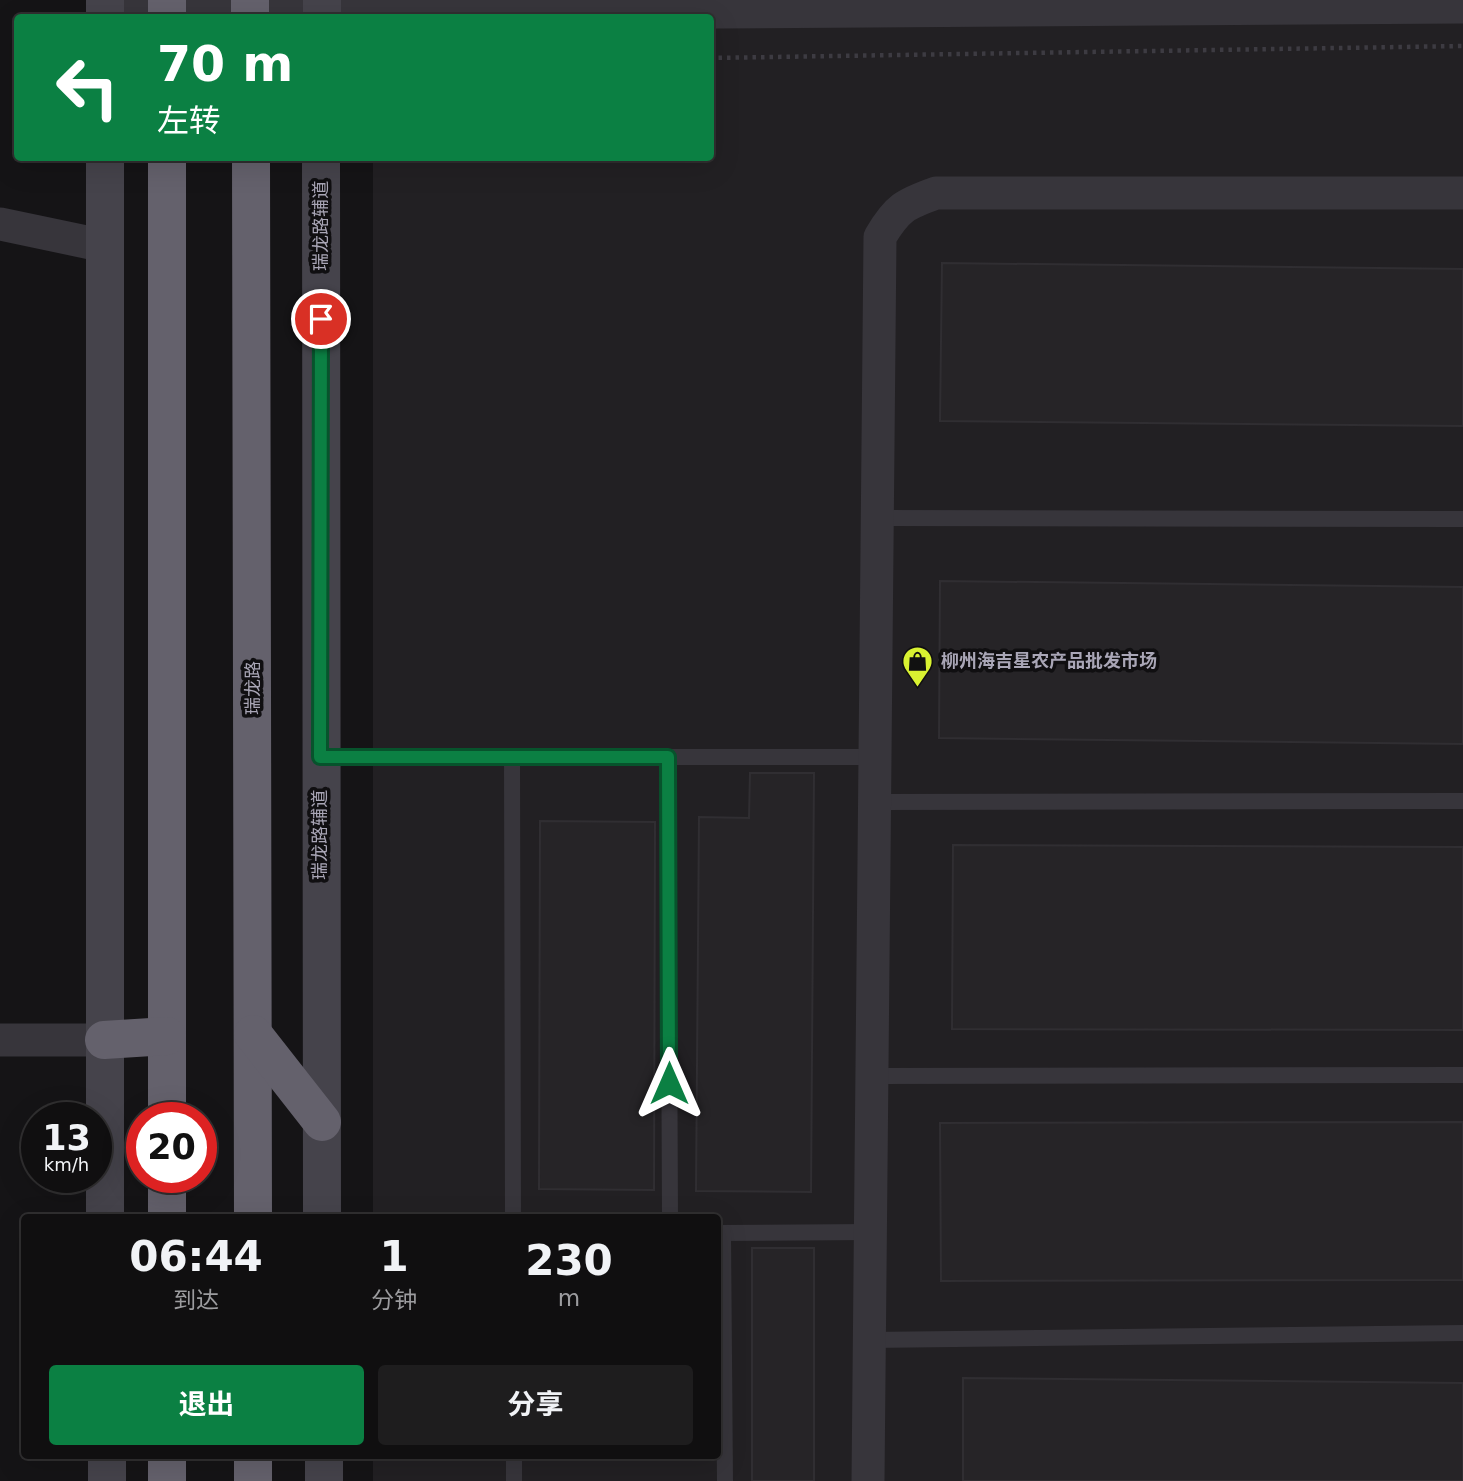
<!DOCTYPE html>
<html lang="zh">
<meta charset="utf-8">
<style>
:root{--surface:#100f10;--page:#1e1d1e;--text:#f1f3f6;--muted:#9c9c9f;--line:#302f30;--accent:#0b8043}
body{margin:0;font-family:"DejaVu Sans","Noto Sans SC",sans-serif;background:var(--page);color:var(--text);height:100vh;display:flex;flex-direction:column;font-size:26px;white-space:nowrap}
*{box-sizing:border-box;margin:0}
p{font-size:23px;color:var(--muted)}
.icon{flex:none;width:38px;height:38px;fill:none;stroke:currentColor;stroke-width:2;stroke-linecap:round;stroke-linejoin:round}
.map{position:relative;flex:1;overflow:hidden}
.sheet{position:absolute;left:21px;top:1214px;width:700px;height:245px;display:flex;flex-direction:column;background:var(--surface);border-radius:7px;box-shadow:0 7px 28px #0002,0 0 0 2px var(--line)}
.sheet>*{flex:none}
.guide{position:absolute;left:14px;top:14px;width:700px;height:147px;border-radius:7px;box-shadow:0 7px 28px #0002,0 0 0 2px var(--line);background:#0b8043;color:#fff;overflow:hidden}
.speed{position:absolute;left:21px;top:1102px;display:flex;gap:14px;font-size:35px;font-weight:700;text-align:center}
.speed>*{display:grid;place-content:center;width:91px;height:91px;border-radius:50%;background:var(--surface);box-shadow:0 7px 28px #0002,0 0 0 2px var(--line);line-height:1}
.speed small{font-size:18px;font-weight:400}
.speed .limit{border:10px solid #d22;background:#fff;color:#111}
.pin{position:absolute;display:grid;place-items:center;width:60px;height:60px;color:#fff;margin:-30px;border:4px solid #fff;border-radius:50%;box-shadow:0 2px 7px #0007}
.me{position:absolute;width:77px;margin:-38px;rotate:0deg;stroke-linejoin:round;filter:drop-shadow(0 0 5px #0008)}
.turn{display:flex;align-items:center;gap:24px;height:147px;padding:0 28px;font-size:32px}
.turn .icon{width:91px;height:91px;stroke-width:2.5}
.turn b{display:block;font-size:49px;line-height:60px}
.eta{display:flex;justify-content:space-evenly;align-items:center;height:119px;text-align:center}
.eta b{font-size:42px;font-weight:700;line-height:49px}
.action{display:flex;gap:14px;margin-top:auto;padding:14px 28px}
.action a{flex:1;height:80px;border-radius:7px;background:var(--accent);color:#fff;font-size:28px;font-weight:700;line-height:80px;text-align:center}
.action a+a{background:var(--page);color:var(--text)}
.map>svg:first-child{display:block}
.built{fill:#222023}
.building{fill:#262427;stroke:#302e32;stroke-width:2}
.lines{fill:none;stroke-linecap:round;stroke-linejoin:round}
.path{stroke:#3d3b42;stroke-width:4.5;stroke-dasharray:3.5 5;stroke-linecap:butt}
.lane{stroke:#37353b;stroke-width:16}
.street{stroke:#37353b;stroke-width:33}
.secondary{stroke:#45434b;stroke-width:38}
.highway{stroke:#64616c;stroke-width:38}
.route-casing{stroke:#07532c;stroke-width:18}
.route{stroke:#0b8043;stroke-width:12}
.labels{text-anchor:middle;stroke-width:7;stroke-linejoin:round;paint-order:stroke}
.street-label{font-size:18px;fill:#a9a6b6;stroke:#100f11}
.poi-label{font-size:18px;font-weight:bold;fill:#a9a6b6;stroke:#100f11;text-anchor:start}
</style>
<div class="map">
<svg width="1463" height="1481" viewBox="0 0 1463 1481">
<rect width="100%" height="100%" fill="#151416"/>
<path class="built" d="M1463 0V1481H373V1456H718V1218H373V158H710V18Z"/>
<g class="building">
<path d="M942 263 1463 269V426L940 421Z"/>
<path d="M940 581 1463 587V744L939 738Z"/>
<path d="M750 773H814L811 1192 696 1191 699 817 749 818Z"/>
<path d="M540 821 655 822 654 1190 539 1189Z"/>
<path d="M953 845 1463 847V1030L952 1029Z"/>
<path d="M1463 1122V1280L941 1281 940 1123Z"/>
<rect x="752" y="1248" width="62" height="233"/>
<path d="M963 1378 1463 1383V1481H963Z"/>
</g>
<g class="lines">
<path class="path" d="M710 58 1463 46"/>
<g class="lane">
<path d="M878 518 1463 519"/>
<path d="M321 757H875"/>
<path d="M512 757 513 1218"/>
<path d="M668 757 670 1218"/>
<path d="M875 802 1463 801"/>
<path d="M872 1076 1463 1075"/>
<path d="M718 1233 871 1232"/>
<path d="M723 1233 725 1481"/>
<path d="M869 1340 1463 1333"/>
<path d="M514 1456V1481"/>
</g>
<g class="street">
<path d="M105 16 1463 7"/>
<path d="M0 224 105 246"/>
<path d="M0 1040H104"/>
<path d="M868 1481 880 237C897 208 905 204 936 193H1463"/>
</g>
<g class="secondary">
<path d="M105 0V18"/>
<path d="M322 18V0"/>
<path d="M105 158V1218"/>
<path d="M321 158 322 1218"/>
<path d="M107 1456V1481"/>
<path d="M324 1456V1481"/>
</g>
<g class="highway">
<path d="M167 0V18"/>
<path d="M250 0V18"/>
<path d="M167 158V1118"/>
<path d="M251 158 253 1218"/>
<path d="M253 1034 322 1122"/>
<path d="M104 1040 167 1036"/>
<path d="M167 1178V1218"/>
<path d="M167 1456V1481"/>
<path d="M253 1456V1481"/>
</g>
</g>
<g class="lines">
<defs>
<path id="route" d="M321 319 320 757H668L669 1083"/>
</defs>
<use href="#route" class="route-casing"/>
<use href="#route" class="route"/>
</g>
<defs>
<symbol id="shop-pin" viewBox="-11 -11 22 30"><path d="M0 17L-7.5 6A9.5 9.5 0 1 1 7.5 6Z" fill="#d9f231" stroke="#100f11"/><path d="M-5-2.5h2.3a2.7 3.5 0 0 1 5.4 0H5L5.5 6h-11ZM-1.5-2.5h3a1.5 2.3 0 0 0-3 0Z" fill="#111"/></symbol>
</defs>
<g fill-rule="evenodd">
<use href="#shop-pin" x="900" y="644" width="35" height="47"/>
</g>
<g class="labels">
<g class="street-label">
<text transform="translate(321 226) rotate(-90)" y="6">瑞龙路辅道</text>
<text transform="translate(253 688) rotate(-90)" y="6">瑞龙路</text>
<text transform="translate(320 835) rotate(-90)" y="6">瑞龙路辅道</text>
</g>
<g class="poi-label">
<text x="941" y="667">柳州海吉星农产品批发市场</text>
</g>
</g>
</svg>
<div class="speed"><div>13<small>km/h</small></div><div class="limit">20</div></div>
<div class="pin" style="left:321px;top:319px;background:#d93025"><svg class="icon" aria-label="arrive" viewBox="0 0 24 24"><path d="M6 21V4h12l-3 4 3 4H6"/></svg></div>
<svg class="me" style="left:669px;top:1083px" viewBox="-20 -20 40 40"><path d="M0-17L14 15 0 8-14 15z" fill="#0b8043" stroke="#fff" stroke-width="4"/></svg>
<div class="guide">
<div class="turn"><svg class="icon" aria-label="left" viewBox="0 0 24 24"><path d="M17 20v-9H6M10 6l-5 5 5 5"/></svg><div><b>70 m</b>左转</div></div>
</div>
<section class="sheet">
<div class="eta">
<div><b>06:44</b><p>到达</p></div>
<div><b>1</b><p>分钟</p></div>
<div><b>230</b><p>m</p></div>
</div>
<div class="action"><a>退出</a><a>分享</a></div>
</section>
</div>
